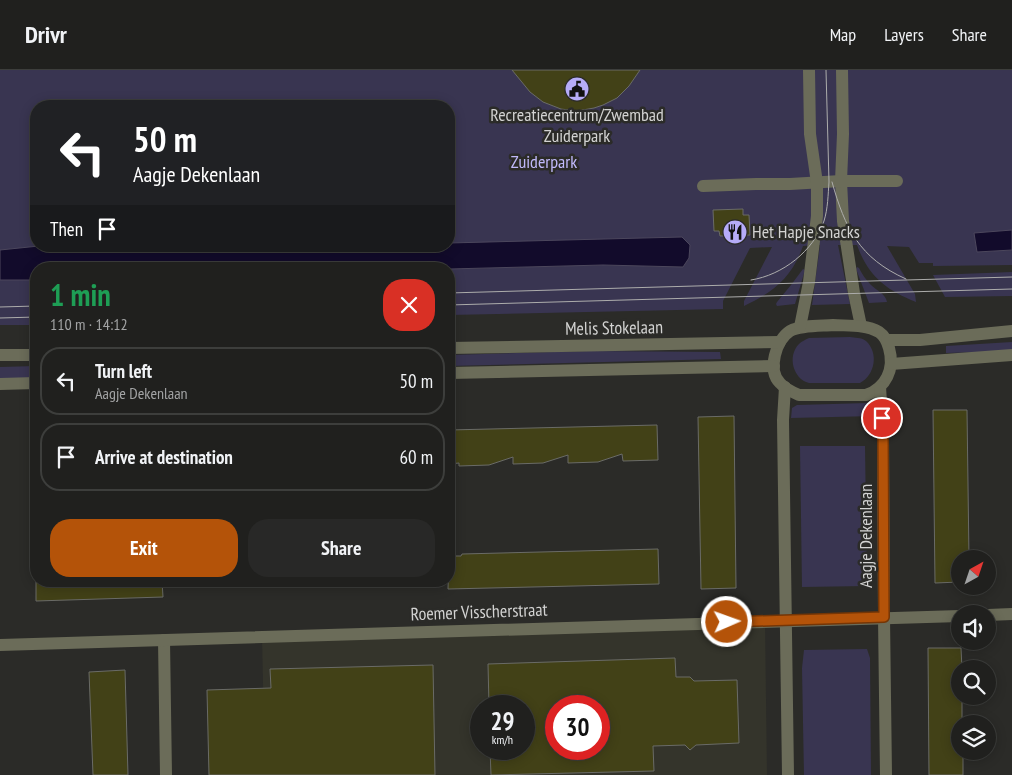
<!DOCTYPE html>
<meta charset="utf-8">
<style>
:root{--surface:#20201e;--page:#282827;--text:#f1f3f6;--muted:#a2a3a4;--line:#3d3e3c;--accent:#b45309}
body{margin:0;font-family:"PT Sans Narrow",sans-serif;background:var(--page);color:var(--text);height:100vh;display:flex;flex-direction:column;font-size:19px;white-space:nowrap}
*{box-sizing:border-box;margin:0}
p{font-size:16px;color:var(--muted)}
.icon{flex:none;width:28px;height:28px;fill:none;stroke:currentColor;stroke-width:2;stroke-linecap:round;stroke-linejoin:round}
.map{position:relative;flex:1;overflow:hidden}
.drawer{position:absolute;left:30px;top:192px;width:425px;height:325px;display:flex;flex-direction:column;background:var(--surface);border-radius:20px;box-shadow:0 2px 12px #0003,0 0 0 1px var(--line)}
.drawer>*{flex:none}
.top-card{position:absolute;left:30px;top:30px;width:425px;height:152px;border-radius:20px;box-shadow:0 2px 12px #0003,0 0 0 1px var(--line);background:#202124;color:#fff;overflow:hidden}
.needle{width:32px;rotate:40deg}
.fabs{position:absolute;left:951px;top:480px;display:grid;gap:10px}
.fabs a{display:grid;place-items:center;width:45px;height:45px;border-radius:50%;background:var(--surface);box-shadow:0 2px 12px #0003,0 0 0 1px var(--line);font-size:25px}
.speed{position:absolute;left:470px;top:625px;display:flex;gap:10px;font-size:25px;font-weight:700;text-align:center}
.speed>*{display:grid;place-content:center;width:65px;height:65px;border-radius:50%;background:var(--surface);box-shadow:0 2px 12px #0003,0 0 0 1px var(--line);line-height:1}
.speed small{font-size:12px;font-weight:400}
.speed .limit{border:8px solid #d22;background:#fff;color:#111}
.pin{position:absolute;display:grid;place-items:center;width:42px;height:42px;color:#fff;margin:-21px;border:2px solid #fff;border-radius:50%;box-shadow:0 1px 5px #0007}
.me{position:absolute;width:55px;margin:-28px;rotate:88deg;stroke-linejoin:round;filter:drop-shadow(0 0 4px #0008)}
.turn{display:flex;align-items:center;gap:18px;height:105px;padding:0 20px;font-size:22px}
.turn .icon{width:65px;height:65px;stroke-width:2.5}
.turn b{display:block;font-size:35px;line-height:42px}
.then{display:flex;align-items:center;height:48px;padding:0 20px;background:#0003;gap:10px;font-size:19px}
.round{display:grid;place-items:center;flex:none;width:52px;height:52px;border-radius:20px;background:var(--page)}
.head{display:flex;align-items:center;justify-content:space-between;height:85px;padding:0 20px}
h1{font-size:30px;font-weight:700;line-height:38px;color:#1e9e55}
.cta{display:flex;gap:10px;margin-top:auto;padding:10px 20px}
.cta a{flex:1;height:58px;border-radius:20px;background:var(--accent);color:#fff;font-size:20px;font-weight:700;line-height:58px;text-align:center}
.cta a+a{background:var(--page);color:var(--text)}
ul{padding:0;list-style:none}
li{display:flex;align-items:center;gap:15px;height:68px;margin:0 10px 8px;padding:0 10px;border:2px solid var(--line);border-radius:20px}
li div{flex:1}
li b{display:block;font-size:19px}
li em{font-style:normal}
header{display:flex;align-items:center;gap:30px;box-sizing:border-box;height:70px;padding:0 25px;background:var(--surface);border-bottom:1px solid var(--line)}
header strong{font-size:24px}
nav{display:flex;gap:28px;margin-inline-start:auto;font-size:18px}
.map>svg:first-child{display:block}
.built{fill:#34342b;fill-rule:evenodd}
.green{fill:#393551;fill-rule:evenodd}
.water{fill:#120b2b;stroke:#4c475d}
.building{fill:#424117;stroke:#6a6b67;fill-rule:evenodd}
.lines{fill:none;stroke-linecap:round;stroke-linejoin:round}
.minor{stroke:#6b6c59;stroke-width:12}
.tram{stroke:#adadac;stroke-width:1}
.route-casing{stroke:#753606;stroke-width:12}
.route{stroke:#b45309;stroke-width:9}
.labels{text-anchor:middle;stroke-width:5;stroke-linejoin:round;paint-order:stroke}
.poi-label{font-size:18px;fill:#d3d3d2;stroke:#2b2b28}
.park-label{font-size:18px;fill:#c0b9fa;stroke:#2b2b28}
.street-label{font-size:18px;fill:#d3d3d2;stroke:#2b2b28}
</style>
<header>
<strong>Drivr</strong>
<nav><a>Map</a><a>Layers</a><a>Share</a></nav>
</header>
<div class="map">
<svg width="1012" height="705" viewBox="0 0 1012 705">
<rect width="100%" height="100%" fill="#2b2b28"/>
<path class="built" d="M765 551 767 705H265L262 567ZM481 636H524V679H481ZM556 636H599V679H556Z"/>
<g class="green">
<path d="M0 0H1012V178L977 182 1012 180V195L933 196V193H919L909 177 887 176 915 224 916 232C886 220 868 206 857 175H838L850 234 812 235 820 175 803 176C792 207 774 222 744 236V231L772 177 750 178 723 231V239L449 245V199L603 195 683 197 689 188 0 199ZM36 36H449V176H36Z"/>
<path d="M857 197 859 198C862 204 866 210 871 215 876 220 886 224 887 232L869 233 856 199Z"/>
<path d="M803 199 805 200 795 234 777 236 776 234 777 232 791 215Z"/>
<path d="M1012 202V226L945 227 933 205Z"/>
<rect x="0" y="210" width="36" height="45"/>
<path d="M850 267C855 268 861 267 866 271 879 283 875 305 860 313H809C793 309 787 286 799 274 802 271 805 270 809 268Z"/>
<path d="M1012 272V281L946 283V276Z"/>
<path d="M591 281 720 282 721 289 449 296V285Z"/>
<path d="M36 296V308L0 309V297Z"/>
<path d="M868 333 874 335 875 338V346L791 348 792 338 797 335Z"/>
<path d="M800 376H865L867 516 802 517Z"/>
<path d="M867 579 870 588 871 705H804L802 598 804 580Z"/>
</g>
<g class="water">
<path d="M1012 160V180L977 182 974 163Z"/>
<path d="M682 167 690 175 689 188 683 197 603 195 449 199H36V210H0V180L39 176H449V173Z"/>
</g>
<g class="building">
<path d="M512 0H640L629 16 617 28 603 35 594 38 577 41 561 39 543 32 530 22Z"/>
<path d="M743 139V145H749L750 165 720 166 719 161H714L713 140Z"/>
<path d="M933 340H967L969 489H960V512L935 513Z"/>
<path d="M734 346 736 518 701 519 698 347Z"/>
<path d="M657 355 658 390 623 391 622 384 598 392 568 393V385L543 393 513 394V387L489 395 459 396V393L449 394V360Z"/>
<path d="M658 479 659 514 448 519 449 486H461L462 484Z"/>
<path d="M36 511H162L163 527 36 531Z"/>
<path d="M928 578H961L962 599H960V626H962V654H960V681H963V705H929Z"/>
<path d="M675 588 676 607H690L694 611 737 610 739 673 696 675 690 680 685 675 653 676 654 701 491 705 490 679H524V636H489L488 594ZM556 636H599V679H556Z"/>
<path d="M433 595 435 705H209L207 620 271 618 270 599Z"/>
<path d="M125 600 128 705H93L89 602Z"/>
</g>
<g class="lines">
<g class="minor">
<path d="M842 0 843 64 841 111 843 151 854 223 861 256"/>
<path d="M703 116 756 114H790L841 111H897"/>
<path d="M833 255C848 256 865 254 879 262 885 266 887 271 889 278 895 299 886 318 866 325H799C792 322 785 319 780 313 767 300 776 270 790 261 801 255 821 256 833 255Z"/>
<path d="M800 257 809 212 817 146V113L810 64 809 0"/>
<path d="M887 270H920L1012 261"/>
<path d="M449 278 780 272"/>
<path d="M0 285H36"/>
<path d="M891 294 1012 285"/>
<path d="M449 303 774 296"/>
<path d="M0 314 36 313"/>
<path d="M785 317 783 350 788 705"/>
<path d="M880 317 883 363 884 547 886 705"/>
<path d="M988 545 1012 544"/>
<path d="M164 570 166 705"/>
<path d="M0 575 960 546"/>
</g>
<g class="tram">
<path d="M832 112C845 158 859 188 906 209"/>
<path d="M751 210C783 205 813 181 824 151 828 138 828 125 829 112L826 0"/>
<path d="M449 223 1012 207"/>
<path d="M449 235 1012 219"/>
<path d="M0 237 36 236"/>
<path d="M0 248 36 247"/>
</g>
</g>
<g class="lines">
<defs>
<path id="route" d="M727 552 884 547 883 363 882 348"/>
</defs>
<use href="#route" class="route-casing"/>
<use href="#route" class="route"/>
</g>
<defs>
<symbol id="civic-disc" viewBox="-11 -11 22 22"><circle r="9.5" fill="#b6acf8" stroke="#2b2b28"/><path d="M-.6-6.5H3V-4.5H.6V-3L4-1V1h2V6H-6V1h2V-1L-.6-3ZM-1.2 2.5V6h2.4V2.5Z" fill="#111"/></symbol>
<symbol id="restaurant-disc" viewBox="-11 -11 22 22"><circle r="9.5" fill="#b6acf8" stroke="#2b2b28"/><path d="M-5-6h1v4h1v-4h1v4h1v-4h1v5L-1.5 .5V6h-2V.5L-5-1ZM5-6V6H3V1.5H1.5Q1.5-4 5-6Z" fill="#111"/></symbol>
</defs>
<g fill-rule="evenodd">
<use href="#civic-disc" x="563" y="5" width="28" height="28"/>
<use href="#restaurant-disc" x="721" y="148" width="28" height="28"/>
</g>
<g class="labels">
<g class="poi-label">
<text x="577" y="51">Recreatiecentrum/Zwembad<tspan x="577" dy="21">Zuiderpark</tspan></text>
<text x="752" y="168" text-anchor="start">Het Hapje Snacks</text>
</g>
<g class="park-label">
<text x="544" y="98">Zuiderpark</text>
</g>
<g class="street-label">
<text transform="translate(614 258) rotate(-1)" y="6">Melis Stokelaan</text>
<text transform="translate(866 466) rotate(-90)" y="6">Aagje Dekenlaan</text>
<text transform="translate(479 542) rotate(-2)" y="6">Roemer Visscherstraat</text>
</g>
</g>
</svg>
<div class="fabs">
<a><svg class="needle" viewBox="-14 -14 28 28"><path d="M0-13l5 13h-10z" fill="#e53935"/><path d="M0 13l5-13h-10z" fill="#a2a3a4"/></svg></a>
<a><svg class="icon" aria-label="sound" viewBox="0 0 24 24"><path d="M4 9h4l5-4v14l-5-4H4zM17 9q2 3 0 6"/></svg></a>
<a><svg class="icon" aria-label="search" viewBox="0 0 24 24"><circle cx="10" cy="10" r="6"/><path d="M15 15l6 6"/></svg></a>
<a><svg class="icon" aria-label="layers" viewBox="0 0 24 24"><path d="M12 4l9 5-9 5-9-5zM3 14l9 5 9-5"/></svg></a>
</div>
<div class="speed"><div>29<small>km/h</small></div><div class="limit">30</div></div>
<div class="pin" style="left:882px;top:348px;background:#d93025"><svg class="icon" aria-label="arrive" viewBox="0 0 24 24"><path d="M6 21V4h12l-3 4 3 4H6"/></svg></div>
<svg class="me" style="left:727px;top:552px" viewBox="-20 -20 40 40"><circle r="17" fill="#b45309" stroke="#fff" stroke-width="3"/><path d="M0-11L8 9 0 5-8 9z" fill="#fff"/></svg>
<div class="top-card">
<div class="turn"><svg class="icon" aria-label="left" viewBox="0 0 24 24"><path d="M17 20v-9H6M10 6l-5 5 5 5"/></svg><div><b>50 m</b>Aagje Dekenlaan</div></div>
<div class="then">Then<svg class="icon" aria-label="arrive" viewBox="0 0 24 24"><path d="M6 21V4h12l-3 4 3 4H6"/></svg></div>
</div>
<section class="drawer">
<div class="head"><div><h1>1 min</h1><p>110 m · 14:12</p></div><a class="round" style="background:#d93025;color:#fff"><svg class="icon" aria-label="close" viewBox="0 0 24 24"><path d="M6 6l12 12M18 6L6 18"/></svg></a></div>
<ul>
<li><svg class="icon" aria-label="left" viewBox="0 0 24 24"><path d="M17 20v-9H6M10 6l-5 5 5 5"/></svg><div><b>Turn left</b><p>Aagje Dekenlaan</p></div><em>50 m</em></li>
<li><svg class="icon" aria-label="arrive" viewBox="0 0 24 24"><path d="M6 21V4h12l-3 4 3 4H6"/></svg><div><b>Arrive at destination</b></div><em>60 m</em></li>
</ul>
<div class="cta"><a>Exit</a><a>Share</a></div>
</section>
</div>
